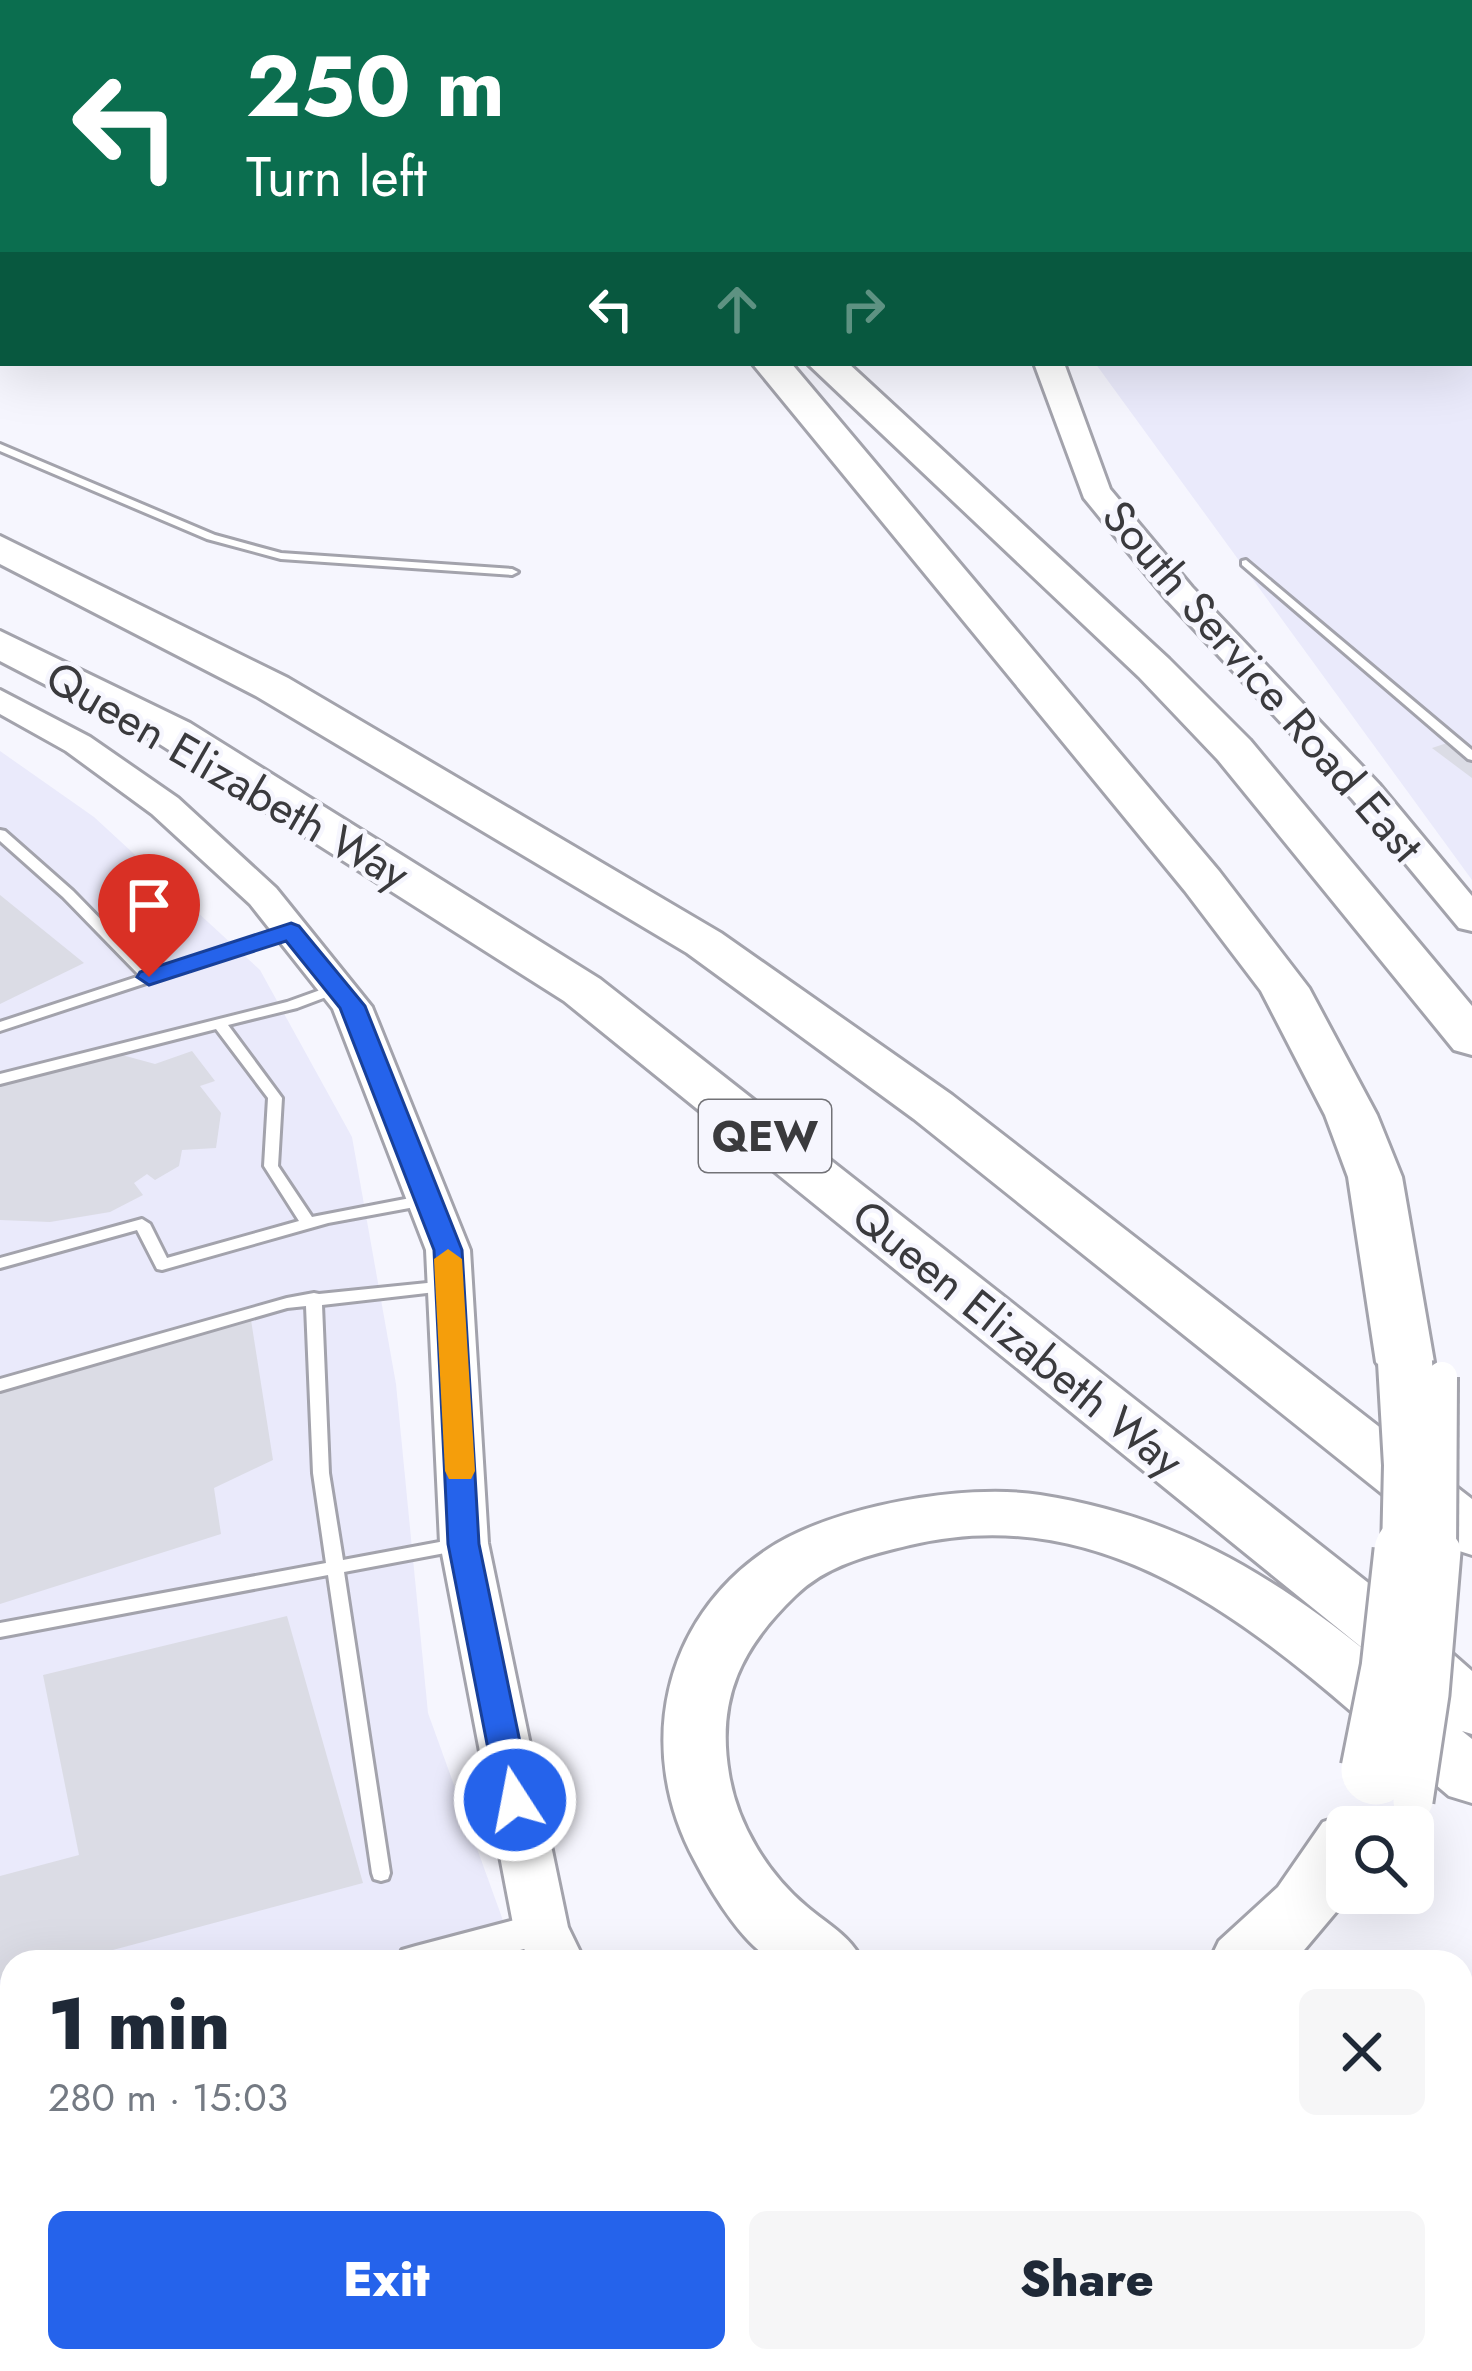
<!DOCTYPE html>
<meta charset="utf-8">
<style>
:root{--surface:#fff;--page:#f6f6f7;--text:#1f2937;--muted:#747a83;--accent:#2563eb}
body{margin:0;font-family:Jost,sans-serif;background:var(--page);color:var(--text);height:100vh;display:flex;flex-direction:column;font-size:45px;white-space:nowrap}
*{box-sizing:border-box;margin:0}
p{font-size:39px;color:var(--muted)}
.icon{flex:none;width:66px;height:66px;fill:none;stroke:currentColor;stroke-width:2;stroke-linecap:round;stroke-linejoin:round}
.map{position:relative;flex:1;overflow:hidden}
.side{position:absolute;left:0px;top:1950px;width:1473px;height:423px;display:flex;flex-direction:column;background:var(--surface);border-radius:36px 36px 0 0;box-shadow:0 12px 48px #0002}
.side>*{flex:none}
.banner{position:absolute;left:0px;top:0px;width:1473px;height:366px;box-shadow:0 12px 48px #0002;background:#0b6e4f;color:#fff;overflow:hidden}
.tools{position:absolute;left:1326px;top:1806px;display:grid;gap:24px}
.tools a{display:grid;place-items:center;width:108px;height:108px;border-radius:18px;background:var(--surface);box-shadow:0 12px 48px #0002;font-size:60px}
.pin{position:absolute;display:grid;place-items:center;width:102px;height:102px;color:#fff;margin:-123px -51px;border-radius:50% 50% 50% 0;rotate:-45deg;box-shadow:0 0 12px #0007}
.pin .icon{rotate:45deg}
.me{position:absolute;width:132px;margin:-66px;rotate:349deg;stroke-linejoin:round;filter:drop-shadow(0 0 9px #0008)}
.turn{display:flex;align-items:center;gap:42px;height:252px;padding:0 48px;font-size:54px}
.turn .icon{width:156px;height:156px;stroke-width:2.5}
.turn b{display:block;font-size:84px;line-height:102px}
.lanes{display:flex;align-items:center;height:114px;padding:0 48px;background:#0003;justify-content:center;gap:60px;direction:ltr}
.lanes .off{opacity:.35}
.round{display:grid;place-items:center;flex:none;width:126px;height:126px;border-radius:18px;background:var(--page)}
.summary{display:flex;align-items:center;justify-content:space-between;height:204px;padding:0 48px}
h1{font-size:72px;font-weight:800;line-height:90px}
.primary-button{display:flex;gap:24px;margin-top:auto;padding:24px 48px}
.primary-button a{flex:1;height:138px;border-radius:18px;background:var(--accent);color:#fff;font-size:48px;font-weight:800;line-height:138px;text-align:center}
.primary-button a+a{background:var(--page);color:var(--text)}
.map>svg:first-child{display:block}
.built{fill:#eaeafb}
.building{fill:#dbdce5}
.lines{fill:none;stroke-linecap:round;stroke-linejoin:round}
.lane-casing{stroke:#a3a3ac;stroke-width:6}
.street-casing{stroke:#a3a3ac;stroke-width:6}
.secondary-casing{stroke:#a3a3ac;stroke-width:6}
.primary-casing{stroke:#a3a3ac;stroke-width:6}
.highway-casing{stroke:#a3a3ac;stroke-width:6}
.lane{fill:#fff;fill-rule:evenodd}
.street{fill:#fff;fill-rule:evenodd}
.secondary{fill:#fff;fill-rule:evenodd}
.primary{fill:#fff;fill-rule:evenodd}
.highway{fill:#fff;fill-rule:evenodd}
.rail-casing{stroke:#5a5a5e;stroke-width:9}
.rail{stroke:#f6f6fe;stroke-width:6;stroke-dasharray:16;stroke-linecap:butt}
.street-bridge-far1-casing{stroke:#a3a3ac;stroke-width:36;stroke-linecap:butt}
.street-bridge-casing{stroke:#a3a3ac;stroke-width:45;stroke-linecap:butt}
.highway-bridge-far1-casing{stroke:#a3a3ac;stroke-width:60;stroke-linecap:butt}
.highway-bridge-casing{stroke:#a3a3ac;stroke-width:75;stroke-linecap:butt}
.street-bridge-far1{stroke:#fff;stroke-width:30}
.street-bridge{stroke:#fff;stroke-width:39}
.highway-bridge-far1{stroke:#fff;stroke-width:54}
.highway-bridge{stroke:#fff;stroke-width:69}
.route{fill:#2563eb;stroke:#184099;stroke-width:3}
.slow{fill:#f59e0b}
.labels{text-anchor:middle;stroke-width:9;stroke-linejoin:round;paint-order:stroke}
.shield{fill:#f6f6fe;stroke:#727277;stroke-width:3}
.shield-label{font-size:42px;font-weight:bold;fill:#3a3a3d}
.street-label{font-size:45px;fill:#3a3a3d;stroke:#f6f6fe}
</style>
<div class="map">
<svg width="1472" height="2371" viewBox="0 0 1472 2371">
<rect width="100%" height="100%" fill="#f6f6fe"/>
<g class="built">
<path d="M0 0H446L449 3H3L0 219Z"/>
<path d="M804 0H1472V880L1095 363H1470V3Z"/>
<path d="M0 751 94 817 260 970 352 1137 396 1384 428 1713 518 1962H12V2361H751L758 2371H0Z"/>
</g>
<g class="building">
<path d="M1447 743 1472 762V778L1432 748Z"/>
<path d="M0 895 84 963 0 1004Z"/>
<path d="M192 1051 215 1081 200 1086 221 1113 216 1148 182 1150 179 1166 155 1180 147 1174 134 1183 143 1195 110 1212 50 1222 0 1220V1085L122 1055 155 1064Z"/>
<path d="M251 1320 273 1460 214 1488 221 1534 0 1604V1391Z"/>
<path d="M287 1616 363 1883 68 1962H12V1977L0 1980V1876L79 1855 43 1675Z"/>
<path d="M300 2361H553L558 2371H304Z"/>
</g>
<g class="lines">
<defs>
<g id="lane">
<path d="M1472 0V5L1462 3 1463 1Z"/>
<rect x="0" y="309" width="3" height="6"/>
<path d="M0 444 215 535 281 553 512 569 518 572 512 575 281 559 207 539 0 451Z"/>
<path d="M1246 560 1472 750V760L1468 759 1242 565V561Z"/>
<path d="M0 830 5 831 73 891 152 972 286 928H296L298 931 296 934 0 1031V1022L140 976 63 897 0 841Z"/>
<path d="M337 984 344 988 342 991 297 1008 228 1025 282 1098 278 1166 312 1217 426 1195 434 1200 431 1204 328 1223 162 1270 157 1269 137 1230 0 1268V1258L142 1219 150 1224 167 1258 299 1221 264 1166 268 1098 216 1029 0 1084V1074L287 1002Z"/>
<path d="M447 1281 453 1282 455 1286 453 1290 322 1305 329 1473 343 1560 461 1538 467 1540 470 1544 467 1548 461 1550 344 1572 390 1873 388 1879 381 1881 374 1879 372 1873 328 1575 0 1637V1623L326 1563 313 1473 306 1306 287 1308 0 1391V1379L287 1298 314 1293 319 1294Z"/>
<path d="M48 2361H70L71 2371H49Z"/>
<path d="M152 2361H174L178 2371H156Z"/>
<path d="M590 2361H612L617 2371H595Z"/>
<path d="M751 2361H788L785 2368 778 2371H741L744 2364Z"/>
</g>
<g id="street">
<path d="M541 1913 555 1918 560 1929 555 1940 478 1962H397L402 1950 416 1946Z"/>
<path d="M12 2056V2090L0 2094V2058Z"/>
</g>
<g id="secondary">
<rect x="0" y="266" width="3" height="16"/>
<path d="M1034 363H1064L1110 489 1192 587 1379 784 1472 896V931L1459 928 1353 800 1168 601 1084 498Z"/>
<path d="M0 690 90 737 178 798 276 888 372 1007 470 1250 488 1543 568 1927 585 1962H531L514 1929 440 1543 426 1250 333 1009 250 904 152 814 66 751 0 714Z"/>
<path d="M763 2361H828L832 2371H767Z"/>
</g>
<g id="primary">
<path d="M475 0H501L503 3H477Z"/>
<path d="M513 0H539L542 3H516Z"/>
</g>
<g id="highway">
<path d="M752 363H791L1219 871 1309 988 1377 1115 1402 1177 1434 1362 1425 1376 1405 1382 1385 1376 1376 1362 1348 1177 1325 1115 1261 991 1185 891Z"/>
<path d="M807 363H848L1169 659 1250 740 1472 1006V1055L1454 1050 1218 760 1139 677Z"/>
<path d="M0 536 288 678 721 933 952 1095 1472 1499V1555L1450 1548 914 1119 687 953 256 696 0 564Z"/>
<path d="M0 631 190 723 600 979 1404 1611 1472 1671V1734L1462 1731 1472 1739V1803L1449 1796C1294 1665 1134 1492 910 1545 869 1555 826 1565 795 1596 742 1647 716 1698 729 1774 737 1824 767 1873 806 1906 828 1925 850 1935 863 1962 837 1962 807 1966 781 1962 749 1957 709 1888 695 1861 635 1751 661 1620 768 1549 832 1506 965 1483 1040 1495 1174 1516 1267 1571 1371 1655L564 1001 158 743 0 661Z"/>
<path d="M1347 1814 1374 1827H1347V1893H1352L1294 1962H1209L1219 1941 1278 1887 1323 1822Z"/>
</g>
</defs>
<use href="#lane" class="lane-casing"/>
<use href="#street" class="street-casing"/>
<use href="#secondary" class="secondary-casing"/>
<use href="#primary" class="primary-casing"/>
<use href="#highway" class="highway-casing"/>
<use href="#lane" class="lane"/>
<use href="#street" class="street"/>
<use href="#secondary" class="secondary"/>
<use href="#primary" class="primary"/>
<use href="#highway" class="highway"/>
<defs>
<g id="rail">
<path d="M1176 0 1181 3"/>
<path d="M1203 0 1208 3"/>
</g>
</defs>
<use href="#rail" class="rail-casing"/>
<use href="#rail" class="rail"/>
<defs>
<path id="street-bridge-far1" d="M1441 1554 1442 1377"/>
<path id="street-bridge" d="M1413 1801 1429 1694 1441 1551"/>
<path id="highway-bridge-far1" d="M1405 1362 1411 1465 1409 1554"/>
<path id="highway-bridge" d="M1376 1770 1396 1669 1409 1551"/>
</defs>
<use href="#street-bridge-far1" class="street-bridge-far1-casing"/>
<use href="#street-bridge" class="street-bridge-casing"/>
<use href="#highway-bridge-far1" class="highway-bridge-far1-casing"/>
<use href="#highway-bridge" class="highway-bridge-casing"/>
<use href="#street-bridge-far1" class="street-bridge-far1"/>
<use href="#street-bridge" class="street-bridge"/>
<use href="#highway-bridge-far1" class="highway-bridge-far1"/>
<use href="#highway-bridge" class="highway-bridge"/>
</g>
<path class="route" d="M291 923 299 926 365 1006 462 1250 479 1544 532 1800 527 1810 515 1814 503 1810 498 1800 448 1544 434 1250 340 1008 286 941 149 985 137 977 140 972Z"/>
<path class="slow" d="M448 1249 462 1259 475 1471 471 1479H449L445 1471 434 1259Z"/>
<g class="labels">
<rect class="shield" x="699" y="1100" width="132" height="72" rx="9"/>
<g class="shield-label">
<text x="765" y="1151">QEW</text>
</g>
<g class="street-label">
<text transform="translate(1263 681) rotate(49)" y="16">South Service Road East</text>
<text transform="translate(228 775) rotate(30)" y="16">Queen Elizabeth Way</text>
<text transform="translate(1018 1338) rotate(39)" y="16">Queen Elizabeth Way</text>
</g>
</g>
</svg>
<div class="tools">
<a><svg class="icon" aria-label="search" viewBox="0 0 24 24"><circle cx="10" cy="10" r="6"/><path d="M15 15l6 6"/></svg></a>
</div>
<div class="pin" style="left:149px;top:977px;background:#d93025"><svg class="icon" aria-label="arrive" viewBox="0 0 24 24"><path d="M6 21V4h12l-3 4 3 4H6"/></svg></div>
<svg class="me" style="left:515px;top:1800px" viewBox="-20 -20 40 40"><circle r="17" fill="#2563eb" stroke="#fff" stroke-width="3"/><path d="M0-11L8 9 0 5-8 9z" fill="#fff"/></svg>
<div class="banner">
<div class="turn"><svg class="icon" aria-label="left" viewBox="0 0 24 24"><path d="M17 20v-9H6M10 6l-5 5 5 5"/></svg><div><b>250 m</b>Turn left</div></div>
<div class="lanes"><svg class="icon" aria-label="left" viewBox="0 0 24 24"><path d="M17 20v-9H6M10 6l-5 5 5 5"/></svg><svg class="icon off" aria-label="ahead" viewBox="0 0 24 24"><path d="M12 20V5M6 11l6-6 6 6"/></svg><svg class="icon off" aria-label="right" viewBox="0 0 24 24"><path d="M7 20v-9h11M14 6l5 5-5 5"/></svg></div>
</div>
<section class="side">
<div class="summary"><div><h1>1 min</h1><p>280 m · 15:03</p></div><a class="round"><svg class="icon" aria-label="close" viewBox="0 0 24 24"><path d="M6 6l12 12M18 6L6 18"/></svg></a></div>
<div class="primary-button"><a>Exit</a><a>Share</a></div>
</section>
</div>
